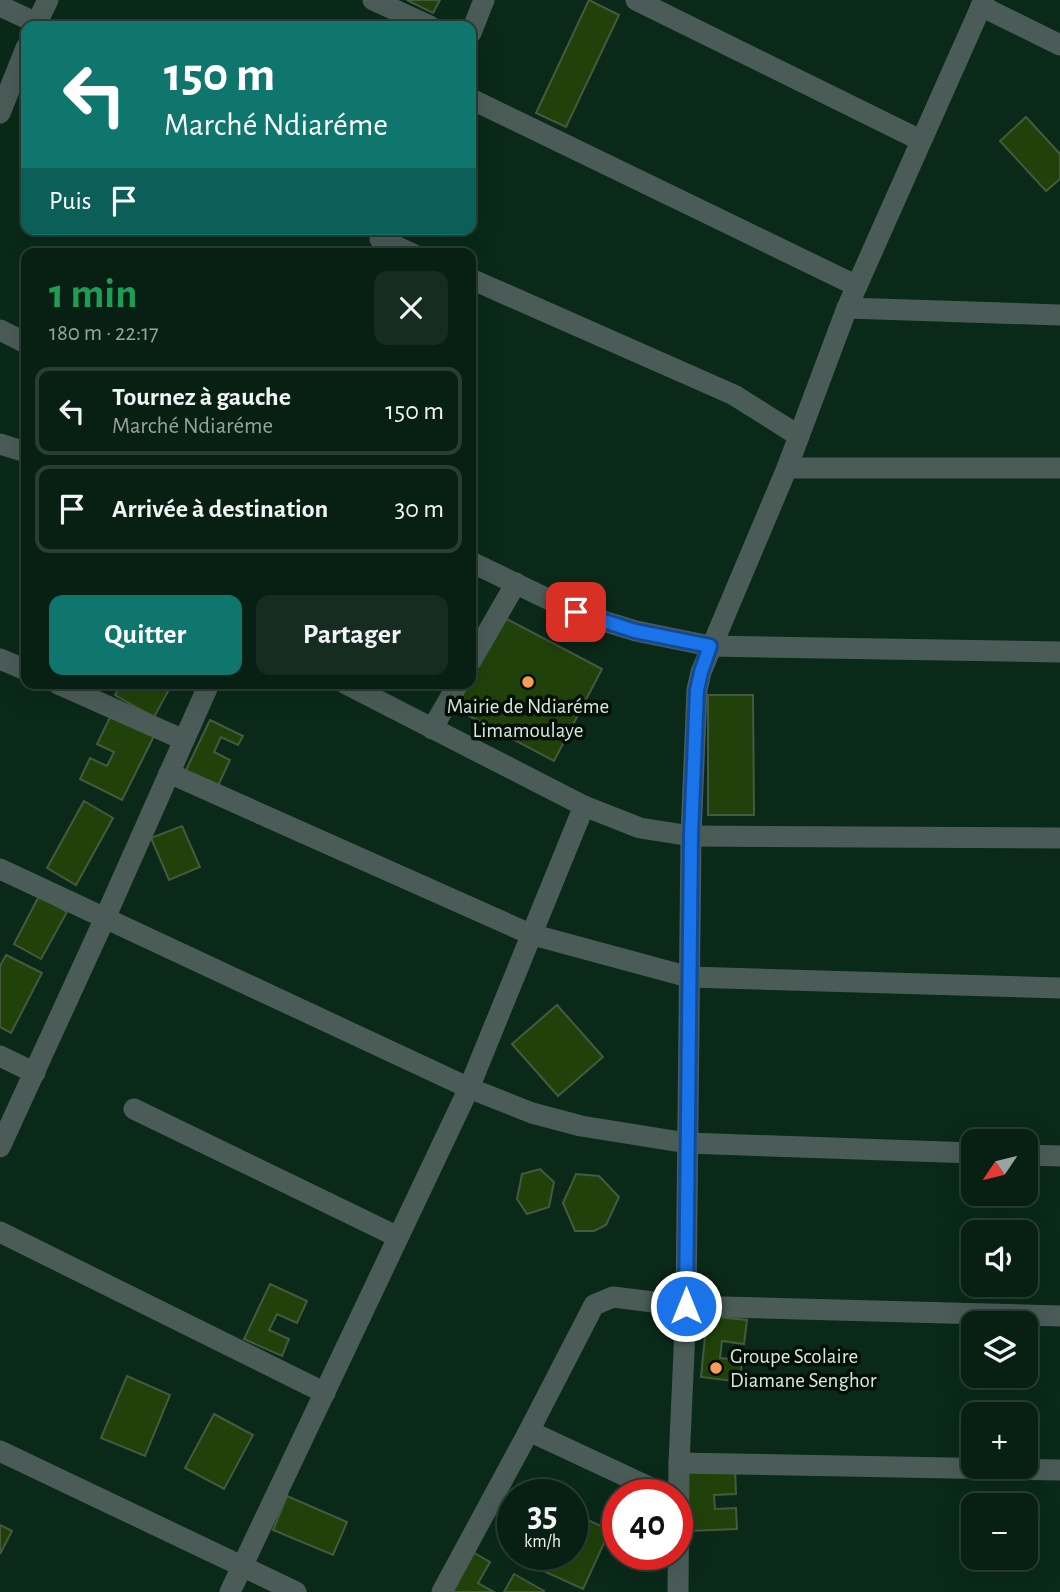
<!DOCTYPE html>
<html lang="fr">
<meta charset="utf-8">
<style>
:root{--surface:#081f13;--page:#162c21;--text:#f1f3f6;--muted:#98a2a0;--line:#293d33;--accent:#0f766e}
body{margin:0;font-family:"Alegreya Sans",sans-serif;background:var(--page);color:var(--text);height:100vh;display:flex;flex-direction:column;font-size:26px;white-space:nowrap}
*{box-sizing:border-box;margin:0}
p{font-size:23px;color:var(--muted)}
.icon{flex:none;width:38px;height:38px;fill:none;stroke:currentColor;stroke-width:2;stroke-linecap:round;stroke-linejoin:round}
.map{position:relative;flex:1;overflow:hidden}
.panel{position:absolute;left:21px;top:248px;width:455px;height:441px;display:flex;flex-direction:column;background:var(--surface);border-radius:14px;box-shadow:0 7px 28px #0002,0 0 0 2px var(--line)}
.panel>*{flex:none}
.banner{position:absolute;left:21px;top:21px;width:455px;height:214px;border-radius:14px;box-shadow:0 7px 28px #0002,0 0 0 2px var(--line);background:#0f766e;color:#fff;overflow:hidden}
.needle{width:46px;rotate:235deg}
.buttons{position:absolute;left:961px;top:1129px;display:grid;gap:14px}
.buttons a{display:grid;place-items:center;width:77px;height:77px;border-radius:14px;background:var(--surface);box-shadow:0 7px 28px #0002,0 0 0 2px var(--line);font-size:35px}
.speed{position:absolute;left:497px;top:1479px;display:flex;gap:14px;font-size:35px;font-weight:700;text-align:center}
.speed>*{display:grid;place-content:center;width:91px;height:91px;border-radius:50%;background:var(--surface);box-shadow:0 7px 28px #0002,0 0 0 2px var(--line);line-height:1}
.speed small{font-size:18px;font-weight:400}
.speed .limit{border:10px solid #d22;background:#fff;color:#111}
.pin{position:absolute;display:grid;place-items:center;width:60px;height:60px;color:#fff;margin:-30px;border-radius:14px;box-shadow:0 4px 10px #0006}
.me{position:absolute;width:77px;margin:-38px;rotate:0deg;stroke-linejoin:round;filter:drop-shadow(0 0 5px #0008)}
.turn{display:flex;align-items:center;gap:24px;height:147px;padding:0 28px;font-size:32px}
.turn .icon{width:91px;height:91px;stroke-width:2.5}
.turn b{display:block;font-size:49px;line-height:60px}
.then{display:flex;align-items:center;height:66px;padding:0 28px;background:#0003;gap:14px;font-size:26px}
.round{display:grid;place-items:center;flex:none;width:74px;height:74px;border-radius:14px;background:var(--page)}
.summary{display:flex;align-items:center;justify-content:space-between;height:119px;padding:0 28px}
h1{font-size:42px;font-weight:700;line-height:52px;color:#1e9e55}
.primary-button{display:flex;gap:14px;margin-top:auto;padding:14px 28px}
.primary-button a{flex:1;height:80px;border-radius:14px;background:var(--accent);color:#fff;font-size:28px;font-weight:700;line-height:80px;text-align:center}
.primary-button a+a{background:var(--page);color:var(--text)}
ul{padding:0;list-style:none}
li{display:flex;align-items:center;gap:21px;height:88px;margin:0 14px 10px;padding:0 14px;border:4px solid var(--line);border-radius:14px}
li div{flex:1}
li b{display:block;font-size:26px}
li em{font-style:normal}
.map>svg:first-child{display:block}
.building{fill:#20420a;stroke:#46593e;stroke-width:2}
.lines{fill:none;stroke-linecap:round;stroke-linejoin:round}
.minor{stroke:#4b5c58;stroke-width:21}
.route-casing{stroke:#114b97;stroke-width:18}
.route{stroke:#1a73e8;stroke-width:12}
.poi-dot{fill:#fe9c57;stroke:#040f08;stroke-width:2.5}
.labels{text-anchor:middle;stroke-width:7;stroke-linejoin:round;paint-order:stroke}
.poi-label{font-size:21px;fill:#d7e8dc;stroke:#040f08}
</style>
<div class="map">
<svg width="1060" height="1592" viewBox="0 0 1060 1592">
<rect width="100%" height="100%" fill="#0a2919"/>
<g class="building">
<path d="M407 0H440L433 13Z"/>
<path d="M589 0 619 15 566 127 536 113Z"/>
<path d="M1026 117 1060 154V179L1046 191 1000 141Z"/>
<path d="M501 616 602 669 554 761 454 708 466 684H471V675Z"/>
<path d="M121 684H172L154 717 115 695Z"/>
<path d="M708 695H753L754 815H708Z"/>
<path d="M112 713 155 734 122 800 80 779 90 758 107 766 114 752 97 744Z"/>
<path d="M210 720 243 736 238 745 221 737 214 752 230 760 217 788 185 772Z"/>
<path d="M84 801 113 818 76 885 47 868Z"/>
<path d="M182 826 200 867 169 880 151 838Z"/>
<path d="M39 896 67 912 41 959 14 944Z"/>
<path d="M6 955 42 973 11 1033 0 1027V966Z"/>
<path d="M557 1005 603 1057 558 1096 512 1044Z"/>
<path d="M540 1169 554 1182 549 1207 527 1214 517 1199 522 1174Z"/>
<path d="M576 1174 599 1176 619 1197 606 1225 594 1231H575L563 1203Z"/>
<path d="M270 1284 307 1301 297 1323 277 1314 269 1330 289 1339 282 1356 244 1339Z"/>
<path d="M707 1316 747 1320 744 1344 722 1341 720 1358 742 1360 740 1382 701 1377Z"/>
<path d="M127 1376 170 1395 145 1456 101 1438Z"/>
<path d="M214 1414 253 1435 224 1489 185 1468Z"/>
<path d="M735 1468 736 1494 714 1495 715 1509 736 1508 737 1529 689 1531 687 1469Z"/>
<path d="M287 1496 347 1522 333 1555 273 1530Z"/>
<path d="M572 1513 610 1530 583 1589 528 1564 533 1554H572Z"/>
<path d="M0 1525 12 1531 0 1554Z"/>
<path d="M471 1551 490 1562 478 1583 494 1592H449Z"/>
<path d="M514 1574 544 1591 543 1592H504Z"/>
</g>
<g class="lines">
<g class="minor">
<path d="M373 0 430 26"/>
<path d="M636 0 920 140"/>
<path d="M0 6 43 26"/>
<path d="M981 6 1060 45"/>
<path d="M35 26 48 0"/>
<path d="M471 33 484 0"/>
<path d="M471 99 857 286"/>
<path d="M0 113 26 48"/>
<path d="M380 239 413 254"/>
<path d="M471 279 734 395 799 436"/>
<path d="M847 308 1060 315"/>
<path d="M0 330 26 343"/>
<path d="M0 444 26 452"/>
<path d="M787 468H1060"/>
<path d="M471 562 577 613 636 631 710 646 1060 652"/>
<path d="M0 659 26 670"/>
<path d="M471 661 516 583"/>
<path d="M58 684 184 740"/>
<path d="M346 684 584 806 640 828 691 836 1060 838"/>
<path d="M432 729 458 684"/>
<path d="M169 773 530 934 689 977 1060 988"/>
<path d="M0 869 469 1088 532 1113 581 1126 687 1143 973 1153"/>
<path d="M0 1056 35 1073"/>
<path d="M134 1109 398 1237"/>
<path d="M0 1147 105 918 209 684"/>
<path d="M1026 1155 1060 1156"/>
<path d="M0 1232 325 1393"/>
<path d="M529 1431 664 1494"/>
<path d="M0 1451 296 1592"/>
<path d="M679 1463 1060 1470"/>
<path d="M230 1592 469 1088 584 806"/>
<path d="M442 1592 529 1431 594 1305 613 1297 686 1306 1060 1316"/>
<path d="M678 1592 679 1463 686 1306 691 836 697 690 701 672 787 468 847 308 984 0"/>
</g>
</g>
<g class="lines">
<defs>
<path id="route" d="M576 612 635 631 710 646 701 672 697 690 691 836 686 1306"/>
</defs>
<use href="#route" class="route-casing"/>
<use href="#route" class="route"/>
</g>
<g class="poi-dot">
<circle cx="528" cy="682" r="7"/>
<circle cx="716" cy="1368" r="7"/>
</g>
<g class="labels">
<g class="poi-label">
<text x="528" y="713">Mairie de Ndiaréme<tspan x="528" dy="24">Limamoulaye</tspan></text>
<text x="730" y="1363" text-anchor="start">Groupe Scolaire<tspan x="730" dy="24">Diamane Senghor</tspan></text>
</g>
</g>
</svg>
<div class="buttons">
<a><svg class="needle" viewBox="-14 -14 28 28"><path d="M0-13l5 13h-10z" fill="#e53935"/><path d="M0 13l5-13h-10z" fill="#98a2a0"/></svg></a>
<a><svg class="icon" aria-label="sound" viewBox="0 0 24 24"><path d="M4 9h4l5-4v14l-5-4H4zM17 9q2 3 0 6"/></svg></a>
<a><svg class="icon" aria-label="layers" viewBox="0 0 24 24"><path d="M12 4l9 5-9 5-9-5zM3 14l9 5 9-5"/></svg></a>
<a>+</a>
<a>−</a>
</div>
<div class="speed"><div>35<small>km/h</small></div><div class="limit">40</div></div>
<div class="pin" style="left:576px;top:612px;background:#d93025"><svg class="icon" aria-label="arrive" viewBox="0 0 24 24"><path d="M6 21V4h12l-3 4 3 4H6"/></svg></div>
<svg class="me" style="left:686px;top:1306px" viewBox="-20 -20 40 40"><circle r="17" fill="#1a73e8" stroke="#fff" stroke-width="3"/><path d="M0-11L8 9 0 5-8 9z" fill="#fff"/></svg>
<div class="banner">
<div class="turn"><svg class="icon" aria-label="left" viewBox="0 0 24 24"><path d="M17 20v-9H6M10 6l-5 5 5 5"/></svg><div><b>150 m</b>Marché Ndiaréme</div></div>
<div class="then">Puis<svg class="icon" aria-label="arrive" viewBox="0 0 24 24"><path d="M6 21V4h12l-3 4 3 4H6"/></svg></div>
</div>
<section class="panel">
<div class="summary"><div><h1>1 min</h1><p>180 m · 22:17</p></div><a class="round"><svg class="icon" aria-label="close" viewBox="0 0 24 24"><path d="M6 6l12 12M18 6L6 18"/></svg></a></div>
<ul>
<li><svg class="icon" aria-label="left" viewBox="0 0 24 24"><path d="M17 20v-9H6M10 6l-5 5 5 5"/></svg><div><b>Tournez à gauche</b><p>Marché Ndiaréme</p></div><em>150 m</em></li>
<li><svg class="icon" aria-label="arrive" viewBox="0 0 24 24"><path d="M6 21V4h12l-3 4 3 4H6"/></svg><div><b>Arrivée à destination</b></div><em>30 m</em></li>
</ul>
<div class="primary-button"><a>Quitter</a><a>Partager</a></div>
</section>
</div>
